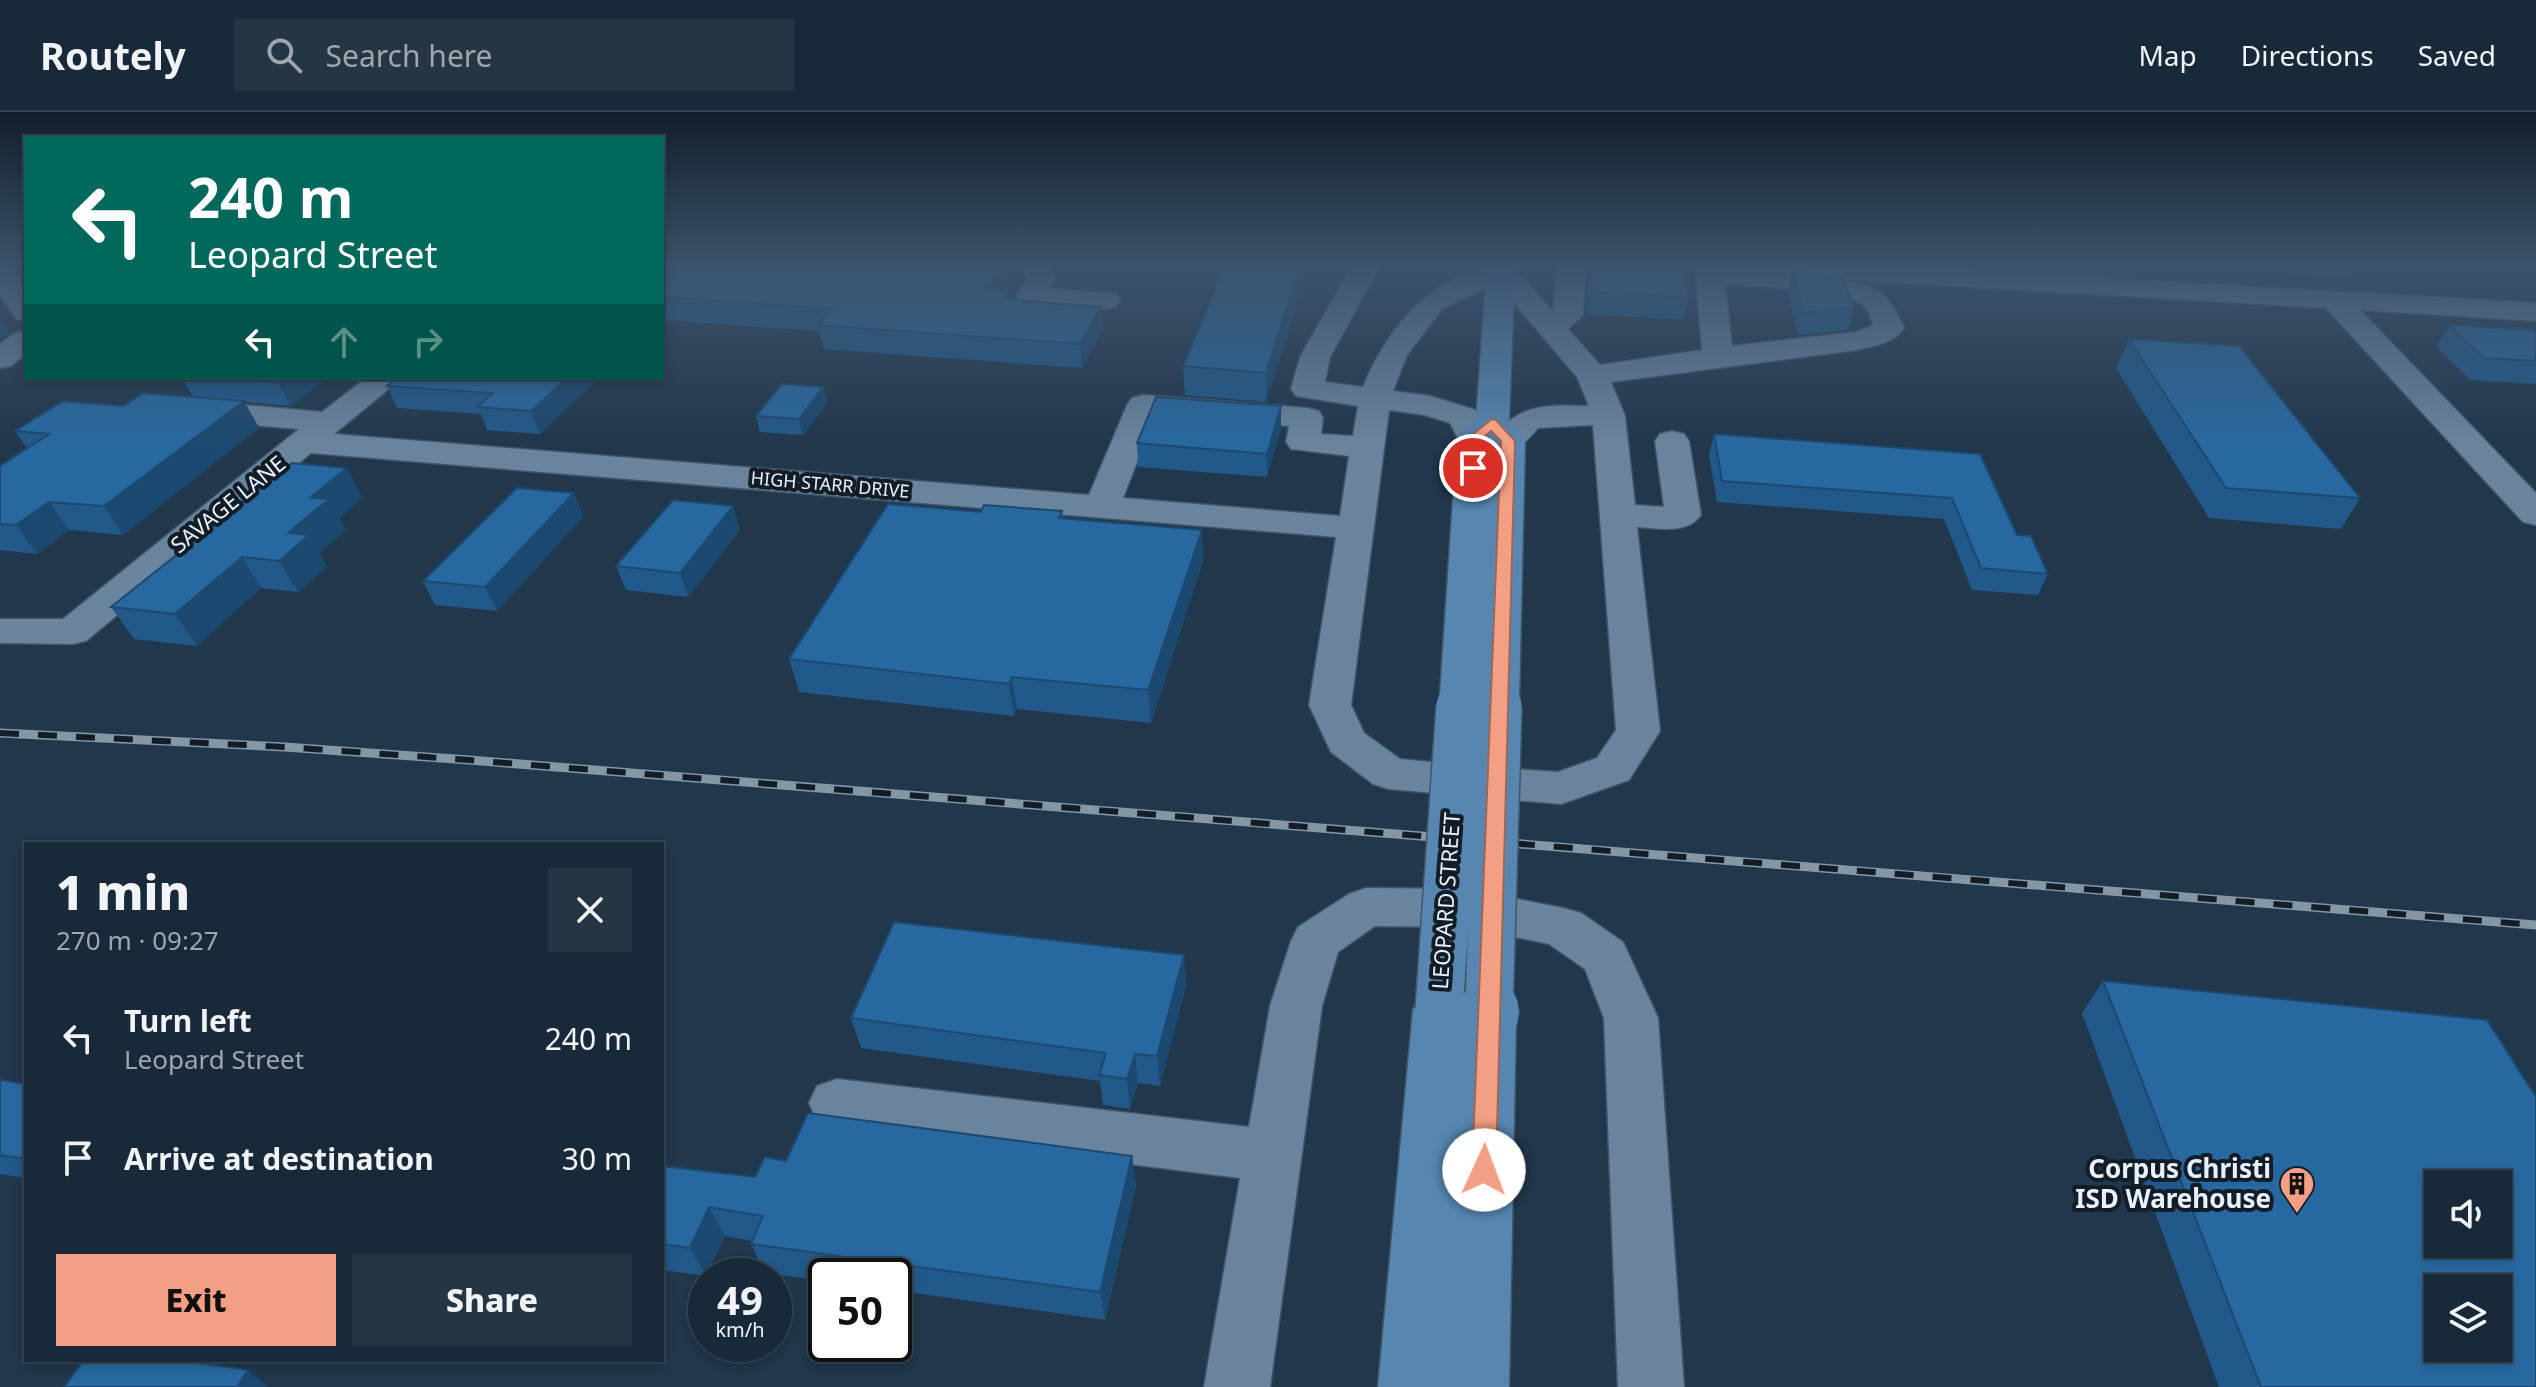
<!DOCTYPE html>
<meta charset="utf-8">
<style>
:root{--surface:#182939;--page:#253544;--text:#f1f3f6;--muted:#9fa6ae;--line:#364553;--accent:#f39f83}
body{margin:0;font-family:"Noto Sans",sans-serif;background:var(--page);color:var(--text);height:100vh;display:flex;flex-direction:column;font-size:30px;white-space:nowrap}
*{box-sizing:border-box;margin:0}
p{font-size:26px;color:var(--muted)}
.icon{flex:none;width:44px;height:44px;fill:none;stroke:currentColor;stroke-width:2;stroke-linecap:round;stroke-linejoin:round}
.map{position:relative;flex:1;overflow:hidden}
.drawer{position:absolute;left:24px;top:730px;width:640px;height:520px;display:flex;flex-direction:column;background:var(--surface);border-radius:0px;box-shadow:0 4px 12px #0003,0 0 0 2px var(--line)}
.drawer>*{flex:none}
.guide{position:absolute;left:24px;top:24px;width:640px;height:244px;border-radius:0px;box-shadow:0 4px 12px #0003,0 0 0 2px var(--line);background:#00695c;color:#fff;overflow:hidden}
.fabs{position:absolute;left:2424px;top:1058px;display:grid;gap:16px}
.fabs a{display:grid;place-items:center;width:88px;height:88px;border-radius:0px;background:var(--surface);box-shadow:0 4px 12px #0003,0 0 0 2px var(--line);font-size:40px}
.speed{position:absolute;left:688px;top:1146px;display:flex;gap:16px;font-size:40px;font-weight:700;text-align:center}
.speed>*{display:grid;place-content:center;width:104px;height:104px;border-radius:50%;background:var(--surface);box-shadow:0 4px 12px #0003,0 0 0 2px var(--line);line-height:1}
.speed small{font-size:20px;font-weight:400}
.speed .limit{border:4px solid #111;border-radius:12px;background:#fff;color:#111}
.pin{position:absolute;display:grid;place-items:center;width:68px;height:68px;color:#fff;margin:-34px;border:4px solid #fff;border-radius:50%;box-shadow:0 2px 8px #0007}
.me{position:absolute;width:88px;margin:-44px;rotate:2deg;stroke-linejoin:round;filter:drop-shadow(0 0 6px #0008)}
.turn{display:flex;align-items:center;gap:28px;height:168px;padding:0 32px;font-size:36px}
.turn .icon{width:104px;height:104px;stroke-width:2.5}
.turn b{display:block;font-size:56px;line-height:68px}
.lanes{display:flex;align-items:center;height:76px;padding:0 32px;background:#0003;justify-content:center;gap:40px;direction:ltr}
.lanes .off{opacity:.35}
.round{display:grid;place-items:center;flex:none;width:84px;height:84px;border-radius:0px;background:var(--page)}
.headline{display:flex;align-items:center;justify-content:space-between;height:136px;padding:0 32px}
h1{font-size:48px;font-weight:800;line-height:60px}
.cta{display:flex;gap:16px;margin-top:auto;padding:16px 32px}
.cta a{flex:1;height:92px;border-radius:0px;background:var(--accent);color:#111;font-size:32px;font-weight:800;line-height:92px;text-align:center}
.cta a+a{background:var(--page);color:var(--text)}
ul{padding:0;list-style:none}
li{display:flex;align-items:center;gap:24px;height:120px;padding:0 32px}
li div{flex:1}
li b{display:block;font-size:30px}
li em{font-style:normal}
header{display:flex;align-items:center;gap:48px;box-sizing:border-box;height:112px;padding:0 40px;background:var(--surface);border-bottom:2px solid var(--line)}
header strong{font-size:38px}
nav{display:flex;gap:44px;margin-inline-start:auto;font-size:28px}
.search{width:560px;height:72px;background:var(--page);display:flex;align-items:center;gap:20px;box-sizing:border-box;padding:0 28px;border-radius:0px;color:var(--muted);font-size:30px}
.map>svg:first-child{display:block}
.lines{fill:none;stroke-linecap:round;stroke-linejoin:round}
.minor-casing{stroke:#415566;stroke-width:3}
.major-casing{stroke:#415566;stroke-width:3}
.minor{fill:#6b849d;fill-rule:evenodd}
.major{fill:#5786b1;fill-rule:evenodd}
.rail-casing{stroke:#8596a7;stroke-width:9}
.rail{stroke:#131d27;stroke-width:6;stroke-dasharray:19;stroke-linecap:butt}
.major-bridge-far2-casing{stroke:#415566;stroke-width:41;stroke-linecap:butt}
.major-bridge-far1-casing{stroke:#415566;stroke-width:50;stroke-linecap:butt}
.major-bridge-casing{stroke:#415566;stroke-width:62;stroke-linecap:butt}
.major-bridge-far2{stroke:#5786b1;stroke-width:38}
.major-bridge-far1{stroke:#5786b1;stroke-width:47}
.major-bridge{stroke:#5786b1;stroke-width:59}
.wall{fill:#22598a}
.shaded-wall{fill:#1c4970}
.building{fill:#2868a0;stroke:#1c4970;stroke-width:2;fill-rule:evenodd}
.route{fill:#f39f83;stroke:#9e6755;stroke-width:2}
.labels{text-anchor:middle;stroke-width:8;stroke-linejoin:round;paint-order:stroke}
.far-street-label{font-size:18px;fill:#e7f2fe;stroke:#131d27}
.street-label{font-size:22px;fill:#e7f2fe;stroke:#131d27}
.near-poi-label{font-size:26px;font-weight:bold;fill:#e7f2fe;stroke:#131d27;text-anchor:end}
</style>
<header>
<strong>Routely</strong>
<div class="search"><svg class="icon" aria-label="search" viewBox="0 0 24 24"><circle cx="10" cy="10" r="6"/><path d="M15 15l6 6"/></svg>Search here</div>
<nav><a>Map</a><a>Directions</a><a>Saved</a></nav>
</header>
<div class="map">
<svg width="2536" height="1275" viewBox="0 0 2536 1275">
<rect width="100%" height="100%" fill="#20374c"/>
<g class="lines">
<defs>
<g id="minor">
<path d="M0 154H11L26 178V210L16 207 0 182Z"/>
<path d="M1021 154H1049L1055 167 1049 176 1116 182 1120 188 1116 194 1106 197 1020 189 1016 183 1027 167Z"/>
<path d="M1352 154H1380L1330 245 1325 270 1363 275C1390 210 1438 154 1513 154L1553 200 1557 154H1585L1583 203 1568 217 1600 253 1702 238 1695 154H1894L2536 191V209L2360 198 2536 381V413L2523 410 2326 196 1835 167C1877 176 1886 174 1904 216 1893 232 1874 234 1857 238L1611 270 1625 304 1635 393 1664 395 1655 329 1660 322 1672 319 1684 322 1689 329 1701 403C1687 423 1658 416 1637 415L1660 619 1629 668 1561 692 1389 677 1373 672 1331 640 1309 593 1336 425 311 341 86 529 72 532 0 531V507H63L299 317 192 308 181 305 176 298 181 291 192 288 322 300 366 266H402L334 322 1089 383 1127 293 1132 286 1143 283 1307 296 1319 299 1323 306 1321 322 1353 324 1358 294 1296 284 1291 277 1300 245ZM1497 171 1577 265 1589 294C1546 293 1517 291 1491 329L1496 336C1517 341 1525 331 1538 316L1593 313 1616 618 1597 646 1558 660 1479 655 1400 647 1364 621 1351 593 1389 298 1425 303 1450 311 1462 334 1474 337 1486 334 1491 327 1476 298 1430 284 1393 279 1407 243 1442 197ZM1725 172C1752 174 1850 177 1866 196 1869 200 1871 208 1873 213L1856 220 1732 234ZM1155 304 1289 314 1286 330 1291 337 1349 344 1340 404 1123 386Z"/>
<path d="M26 218V242L11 254 0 256V232L15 221Z"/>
<path d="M1366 776 1467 777 1563 796 1581 801 1623 830 1658 906 1684 1275H1618L1604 906 1585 857 1549 832 1467 815 1375 814 1338 840 1322 894 1270 1275H1204L1240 1066 837 1015 817 1008 809 991 817 974 837 967 1249 1015 1270 894 1291 829 1298 815 1349 782Z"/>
</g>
<g id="major">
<path d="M1487 154H1515L1509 309 1525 329 1519 588 1513 598 1498 602 1483 598 1478 590 1461 597 1446 593 1440 583 1457 327 1476 308Z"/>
<path d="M1439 876 1458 883 1465 898 1470 888 1489 881 1508 888 1516 903 1509 1275H1378L1413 898 1420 883Z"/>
</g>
</defs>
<use href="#minor" class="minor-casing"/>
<use href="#major" class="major-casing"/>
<use href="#minor" class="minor"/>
<use href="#major" class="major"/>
<defs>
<path id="rail" d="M0 621 285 635 469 648 2536 813"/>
</defs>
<use href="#rail" class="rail-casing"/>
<use href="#rail" class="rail"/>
<defs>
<g id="major-bridge-far2">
<path d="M1460 596 1461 583"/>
<path d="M1498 596V588"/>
</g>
<g id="major-bridge-far1">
<path d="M1439 898 1460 594"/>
<path d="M1489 899 1498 594"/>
</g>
<path id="major-bridge" d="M1489 903V897"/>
</defs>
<use href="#major-bridge-far2" class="major-bridge-far2-casing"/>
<use href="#major-bridge-far1" class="major-bridge-far1-casing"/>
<use href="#major-bridge" class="major-bridge-casing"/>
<use href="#major-bridge-far2" class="major-bridge-far2"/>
<use href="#major-bridge-far1" class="major-bridge-far1"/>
<use href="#major-bridge" class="major-bridge"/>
</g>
<g class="wall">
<path d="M662 154 1010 169 1004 178H1009L1011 188 1101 195 1103 218 1082 256 824 237 819 219 662 208Z"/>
<path d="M2277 154H2357L2351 166 2283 161Z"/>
<path d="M1591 155 1689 186 1684 208 1588 202 1587 176Z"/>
<path d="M1792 159 1854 196 1848 218 1798 223 1787 180Z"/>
<path d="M1303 173 1266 290 1185 283 1183 254Z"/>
<path d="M2449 213 2536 221V272L2470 268 2436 235Z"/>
<path d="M2129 227 2360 386 2341 417 2209 406 2116 256Z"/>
<path d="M182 266H328L290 294 244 290 259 316 123 423 69 418 37 442 0 438V354L27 336 15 319 123 294 193 285Z"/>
<path d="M396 266H599L540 322 487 318 481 302 397 296 387 274Z"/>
<path d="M823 275 827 291 803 323 760 320 756 304Z"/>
<path d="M1281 294V316L1267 365 1138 355 1137 331Z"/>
<path d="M1714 322 1980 342 2017 423 2048 462 2038 483 1972 478 1944 407 1717 390 1709 343Z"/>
<path d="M347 356 362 386 339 406 346 418 319 441 327 455 298 480 261 476 197 534 134 527 111 495Z"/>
<path d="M574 381 583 405 497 499 435 493 423 469Z"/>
<path d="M733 394 740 418 688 485 626 478 616 454Z"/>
<path d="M1062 399 1063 406 1202 418 1203 449 1151 611 1017 597 1014 604 799 580 789 547 981 400Z"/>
<path d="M1184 843 1186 873 1160 974 1138 971 1130 997 1103 993 1100 969 861 936 851 906Z"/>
<path d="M2103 869 2536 1275H2219L2082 901Z"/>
<path d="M0 968 26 972V1066L0 1062Z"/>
<path d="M786 1049 1136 1073 1105 1208 894 1178V1164H826V1169L765 1161 751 1132 752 1129 725 1124 706 1164 662 1158V1054L755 1065Z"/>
</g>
<g class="shaded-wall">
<path d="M1001 154H1008L1010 169 989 200 986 176Z"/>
<path d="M1300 154H1303V173L1266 290V261Z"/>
<path d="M1009 178 1012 202 1003 187Z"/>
<path d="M1101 195 1103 218 1082 256 1080 232Z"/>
<path d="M0 207 10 221 0 229Z"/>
<path d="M285 266H328L290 294 278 271Z"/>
<path d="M567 266H599L540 322 531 299Z"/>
<path d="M823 275 827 291 803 323 799 307Z"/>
<path d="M244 289 259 316 123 423 104 394Z"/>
<path d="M1281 294V316L1267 365V342Z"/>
<path d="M347 356 362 386 339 406 346 418 319 441 327 455 298 480 279 449 288 421 310 386Z"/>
<path d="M574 381 583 405 497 499 485 475Z"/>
<path d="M49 390 69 418 37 442 16 413Z"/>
<path d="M733 394 740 418 688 485 680 461Z"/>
<path d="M1202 418 1203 449 1151 611 1148 578Z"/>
<path d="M242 445 261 476 197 534 175 502Z"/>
<path d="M1012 565 1017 597 1014 604 1009 572Z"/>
<path d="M1184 843 1186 873 1160 974 1157 944Z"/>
<path d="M1135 942 1138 971 1130 997 1127 967Z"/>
<path d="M1132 1044 1136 1073 1105 1208 1100 1180Z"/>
<path d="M709 1095 725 1124 706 1164 690 1136Z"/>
<path d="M248 1258 268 1275H237Z"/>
</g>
<g class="building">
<path d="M662 154H1001L986 176 1009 178 1003 187 1101 195 1080 232 818 213 831 197 662 185Z"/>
<path d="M1225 154H1300L1266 261 1183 254Z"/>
<path d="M1591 155 1684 160 1689 186 1592 180Z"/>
<path d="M1792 159 1843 166 1854 196 1804 201Z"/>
<path d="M2449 213 2533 218 2536 221V249L2484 246Z"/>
<path d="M2129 227 2239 234 2360 386 2226 376Z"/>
<path d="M218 266H285L278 271Z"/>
<path d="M396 266H567L531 299 477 295 493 281 387 274Z"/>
<path d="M782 272 823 275 799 307 756 304Z"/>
<path d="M143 281 244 289 104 394 49 390 16 413 0 412V354L49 322 15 319 63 289 123 294Z"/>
<path d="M1156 285 1281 294 1267 342 1137 331Z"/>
<path d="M1714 322 1980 342 2017 423 2031 424 2048 462 1981 456 1952 386 1722 369Z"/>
<path d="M292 351 347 356 310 386 329 387 288 421 309 423 279 449 242 445 175 502 111 495Z"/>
<path d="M517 376 574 381 485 475 423 469Z"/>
<path d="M673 388 733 394 680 461 616 454Z"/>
<path d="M888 392 981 400 984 393 1062 399 1059 406 1202 418 1148 578 1012 565 1009 572 789 547Z"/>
<path d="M894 810 1184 843 1157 944 1135 942 1127 967 1099 963 1106 941 851 906Z"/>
<path d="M2103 869 2487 908 2536 985V1275H2261ZM2438 1072H2498V1132H2438ZM2438 1176H2498V1236H2438Z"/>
<path d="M0 968 26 972V1047L0 1043Z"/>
<path d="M808 1001 1132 1044 1100 1180 751 1132 763 1104 709 1095 690 1136 662 1132V1054L755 1065 765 1045 786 1049Z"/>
<path d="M84 1248H178L248 1258 237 1275H64Z"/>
</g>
<linearGradient id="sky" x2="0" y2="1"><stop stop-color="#121e2a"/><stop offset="0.46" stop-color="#3c536c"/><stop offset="1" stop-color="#3c536c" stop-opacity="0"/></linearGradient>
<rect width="2536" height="333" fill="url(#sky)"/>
<path class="route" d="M1492 307 1496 308 1515 329 1496 1058 1492 1066 1484 1069 1475 1066 1472 1058 1501 329 1491 319 1481 328 1480 356 1473 360 1466 356 1467 327Z"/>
<defs>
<symbol id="building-pin" viewBox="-11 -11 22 30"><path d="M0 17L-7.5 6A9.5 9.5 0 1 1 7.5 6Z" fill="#f39f83" stroke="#131d27"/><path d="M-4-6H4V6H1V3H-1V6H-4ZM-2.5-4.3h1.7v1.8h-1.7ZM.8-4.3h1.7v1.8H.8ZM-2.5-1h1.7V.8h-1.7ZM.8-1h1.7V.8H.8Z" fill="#111"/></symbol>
</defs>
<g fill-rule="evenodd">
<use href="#building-pin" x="2277" y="1052" width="40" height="54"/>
</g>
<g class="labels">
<g class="far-street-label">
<text transform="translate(830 373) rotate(5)" y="6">HIGH STARR DRIVE</text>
</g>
<g class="street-label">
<text transform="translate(228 392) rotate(-39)" y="8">SAVAGE LANE</text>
<text transform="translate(1446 789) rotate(-86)" y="8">LEOPARD STREET</text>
</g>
<g class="near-poi-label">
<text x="2271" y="1066">Corpus Christi<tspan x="2271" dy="30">ISD Warehouse</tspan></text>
</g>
</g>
</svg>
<div class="fabs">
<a><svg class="icon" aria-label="sound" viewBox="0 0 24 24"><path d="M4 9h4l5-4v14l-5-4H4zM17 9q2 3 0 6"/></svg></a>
<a><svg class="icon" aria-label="layers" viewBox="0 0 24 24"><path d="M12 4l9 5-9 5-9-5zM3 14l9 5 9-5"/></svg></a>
</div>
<div class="speed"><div>49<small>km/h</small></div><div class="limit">50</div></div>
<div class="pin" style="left:1473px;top:356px;background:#d93025"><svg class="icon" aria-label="arrive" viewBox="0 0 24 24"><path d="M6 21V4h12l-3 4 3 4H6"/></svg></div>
<svg class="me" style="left:1484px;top:1058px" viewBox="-20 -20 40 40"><circle r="19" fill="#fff"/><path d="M0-13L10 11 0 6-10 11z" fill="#f39f83"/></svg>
<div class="guide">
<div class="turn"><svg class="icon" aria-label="left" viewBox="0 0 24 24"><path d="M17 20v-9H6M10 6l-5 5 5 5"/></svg><div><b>240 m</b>Leopard Street</div></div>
<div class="lanes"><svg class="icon" aria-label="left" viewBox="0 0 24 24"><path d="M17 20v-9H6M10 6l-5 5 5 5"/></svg><svg class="icon off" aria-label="ahead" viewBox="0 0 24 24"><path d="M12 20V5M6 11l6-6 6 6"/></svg><svg class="icon off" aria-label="right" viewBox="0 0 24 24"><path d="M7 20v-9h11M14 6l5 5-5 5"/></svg></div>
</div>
<section class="drawer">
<div class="headline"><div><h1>1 min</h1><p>270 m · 09:27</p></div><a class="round"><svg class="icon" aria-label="close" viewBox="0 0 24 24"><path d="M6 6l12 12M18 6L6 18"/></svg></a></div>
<ul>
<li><svg class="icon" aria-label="left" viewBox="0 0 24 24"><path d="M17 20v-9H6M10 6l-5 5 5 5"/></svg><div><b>Turn left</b><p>Leopard Street</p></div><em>240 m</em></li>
<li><svg class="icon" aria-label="arrive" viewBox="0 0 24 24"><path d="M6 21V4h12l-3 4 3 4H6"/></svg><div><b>Arrive at destination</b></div><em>30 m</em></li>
</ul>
<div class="cta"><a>Exit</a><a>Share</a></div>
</section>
</div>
